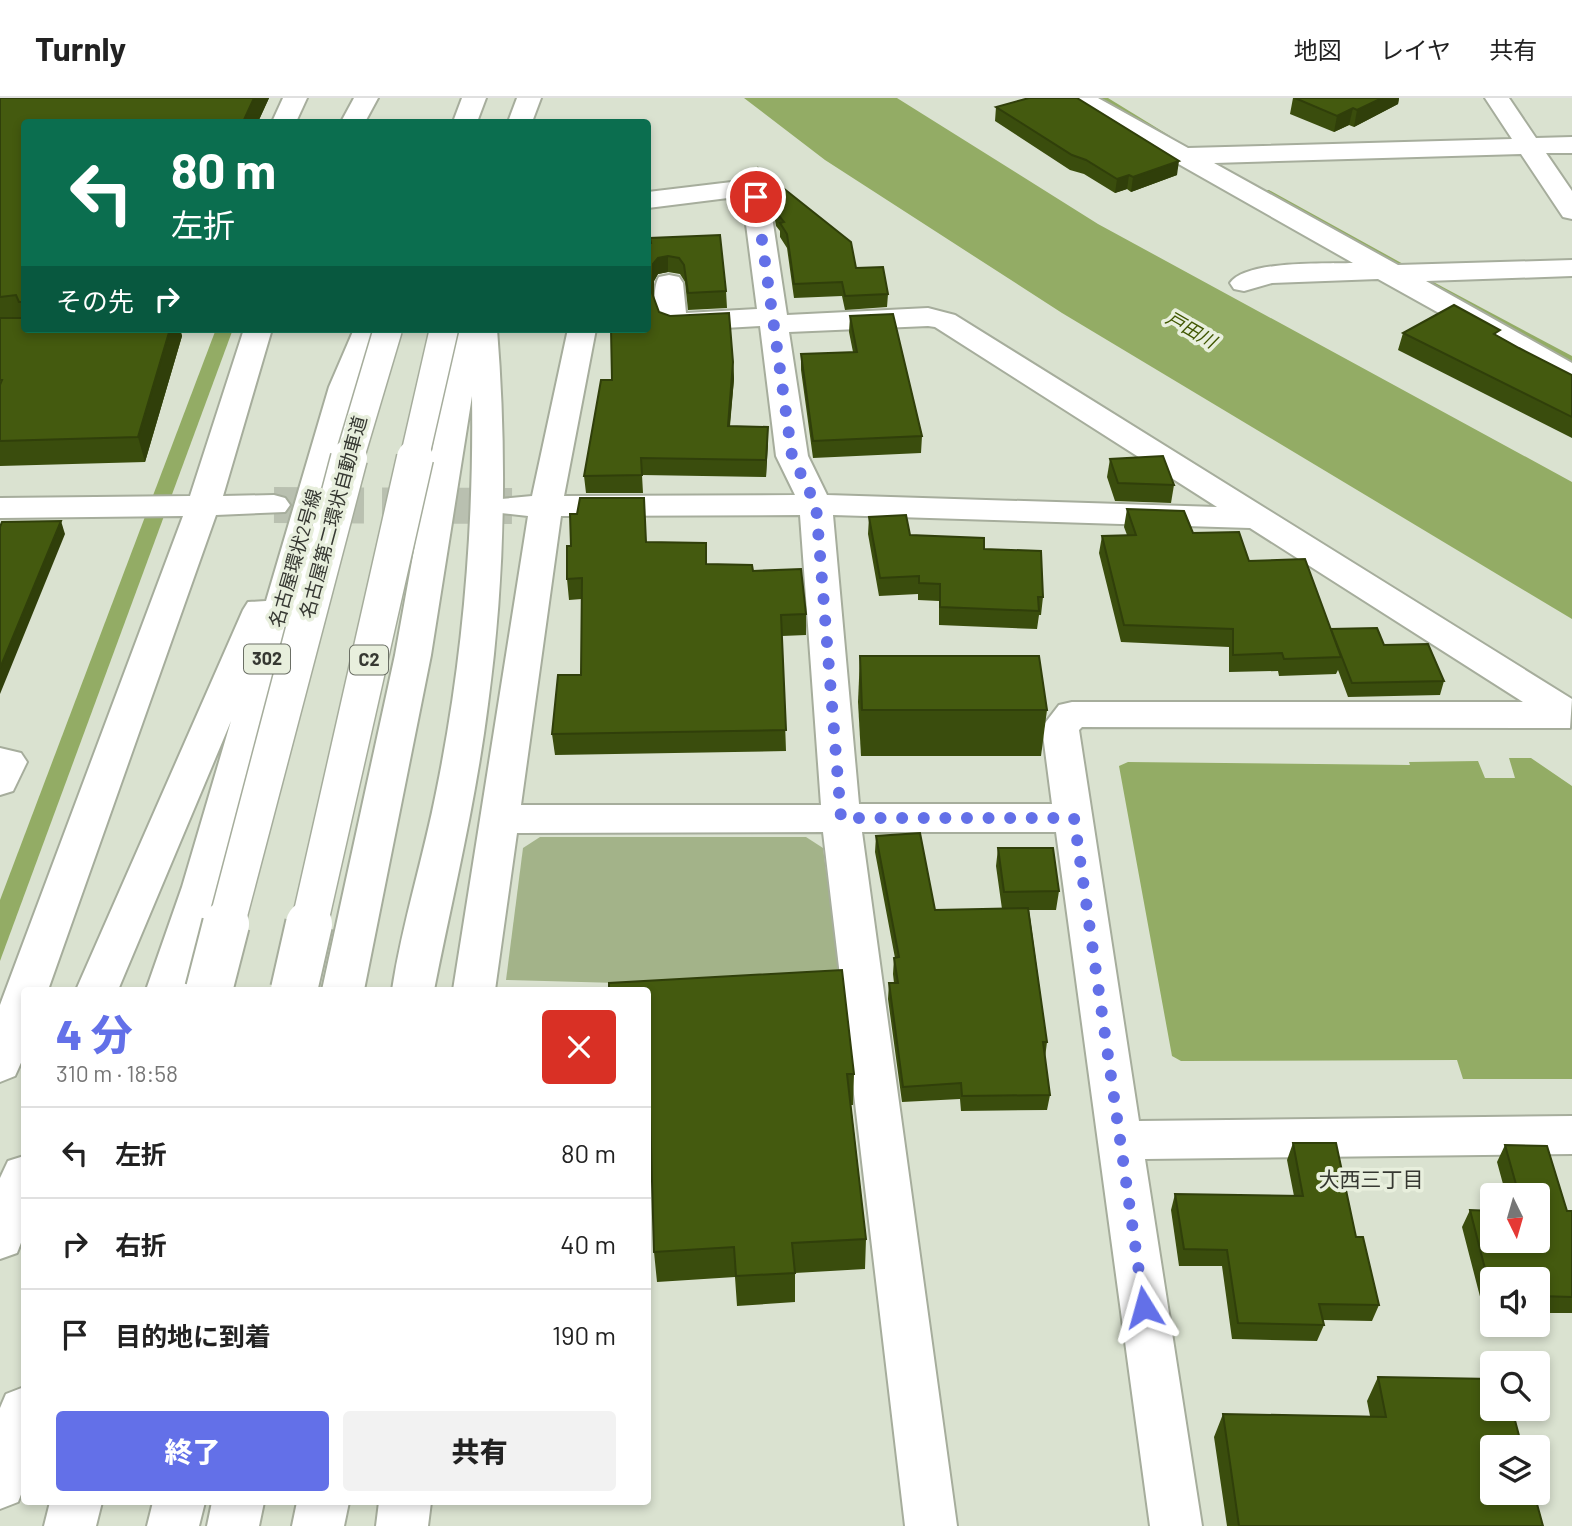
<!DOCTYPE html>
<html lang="ja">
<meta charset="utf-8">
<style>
:root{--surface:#fff;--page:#f2f2f2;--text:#222;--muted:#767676;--line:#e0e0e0;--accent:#6370e8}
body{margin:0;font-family:Barlow,"Noto Sans JP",sans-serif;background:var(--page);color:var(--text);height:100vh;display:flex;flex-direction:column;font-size:26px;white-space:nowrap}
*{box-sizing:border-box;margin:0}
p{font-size:23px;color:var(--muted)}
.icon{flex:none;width:38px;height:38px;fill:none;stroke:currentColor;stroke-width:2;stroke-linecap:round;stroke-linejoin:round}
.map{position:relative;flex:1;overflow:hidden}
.panel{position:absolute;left:21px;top:889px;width:630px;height:518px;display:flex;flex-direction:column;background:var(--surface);border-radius:7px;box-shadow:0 4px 10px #0003}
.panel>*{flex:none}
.guide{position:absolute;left:21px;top:21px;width:630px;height:214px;border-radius:7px;box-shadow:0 4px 10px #0003;background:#0b6e4f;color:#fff;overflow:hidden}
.needle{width:46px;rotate:175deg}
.controls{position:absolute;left:1480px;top:1085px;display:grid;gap:14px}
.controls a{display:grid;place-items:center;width:70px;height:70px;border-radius:7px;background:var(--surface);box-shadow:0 4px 10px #0003;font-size:35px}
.pin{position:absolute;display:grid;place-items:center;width:60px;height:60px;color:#fff;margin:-30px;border:4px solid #fff;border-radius:50%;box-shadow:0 2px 7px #0007}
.me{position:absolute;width:77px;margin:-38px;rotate:352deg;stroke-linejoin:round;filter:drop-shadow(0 0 5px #0008)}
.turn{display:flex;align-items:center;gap:24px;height:147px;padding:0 35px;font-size:32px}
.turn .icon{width:91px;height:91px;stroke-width:2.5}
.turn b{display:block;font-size:49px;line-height:60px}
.then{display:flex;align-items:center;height:66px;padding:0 35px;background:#0003;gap:14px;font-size:26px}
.round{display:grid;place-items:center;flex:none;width:74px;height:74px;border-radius:7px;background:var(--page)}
.summary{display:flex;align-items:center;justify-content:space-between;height:119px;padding:0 35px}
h1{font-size:42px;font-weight:800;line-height:52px;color:var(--accent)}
.button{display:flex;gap:14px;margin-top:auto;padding:14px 35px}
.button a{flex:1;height:80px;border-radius:7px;background:var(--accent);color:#fff;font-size:28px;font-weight:800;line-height:80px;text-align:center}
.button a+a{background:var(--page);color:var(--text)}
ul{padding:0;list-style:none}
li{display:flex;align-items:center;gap:21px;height:91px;padding:0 35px;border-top:2px solid var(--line)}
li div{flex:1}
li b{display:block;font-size:26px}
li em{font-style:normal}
header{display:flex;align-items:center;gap:42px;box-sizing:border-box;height:98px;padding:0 35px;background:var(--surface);border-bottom:2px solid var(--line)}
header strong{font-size:33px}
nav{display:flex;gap:38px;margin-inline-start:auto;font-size:24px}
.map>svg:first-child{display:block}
.green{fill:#a3b389}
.water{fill:#93ac65}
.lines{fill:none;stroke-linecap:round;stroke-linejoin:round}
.stream{fill:#93ac65;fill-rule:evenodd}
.minor-tunnel{stroke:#b9c0b0;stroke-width:36;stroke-dasharray:36 18;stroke-linecap:butt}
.minor-casing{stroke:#a6ad9c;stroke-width:4}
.highway-casing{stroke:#a6ad9c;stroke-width:4}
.minor{fill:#fff;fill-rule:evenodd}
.highway{fill:#fff;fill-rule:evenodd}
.highway-bridge-far2-casing{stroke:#a6ad9c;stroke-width:31;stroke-linecap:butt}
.highway-bridge-far1-casing{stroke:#a6ad9c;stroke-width:39;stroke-linecap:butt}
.highway-bridge-casing{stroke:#a6ad9c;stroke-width:50;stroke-linecap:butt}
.highway-bridge-far2{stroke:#fff;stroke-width:28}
.highway-bridge-far1{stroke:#fff;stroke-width:36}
.highway-bridge{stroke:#fff;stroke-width:46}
.wall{fill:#3a4d0d}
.shaded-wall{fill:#303f0a}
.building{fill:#445a0f;stroke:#303f0a;stroke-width:2}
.route{stroke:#6370e8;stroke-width:12;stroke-dasharray:0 21.6}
.labels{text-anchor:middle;stroke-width:7;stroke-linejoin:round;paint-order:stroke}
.far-water-label{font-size:18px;font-style:italic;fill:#405601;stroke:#e8efdd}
.shield{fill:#e8efdd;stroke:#6b6f65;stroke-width:2}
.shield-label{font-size:18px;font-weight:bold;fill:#363832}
.street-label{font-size:19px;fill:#363832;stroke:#e8efdd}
.neighbourhood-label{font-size:21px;fill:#363832;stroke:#e8efdd}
</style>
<header>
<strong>Turnly</strong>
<nav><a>地図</a><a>レイヤ</a><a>共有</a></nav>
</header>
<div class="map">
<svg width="1572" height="1428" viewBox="0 0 1572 1428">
<rect width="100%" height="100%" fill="#dae2d0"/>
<path class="green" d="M540 739H806L823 750 842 891 506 882 523 750Z"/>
<g class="water">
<path d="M744 0H897L1098 126 1572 384V521L1062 215 825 62Z"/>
<path d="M216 231H233L0 863V802Z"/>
<path d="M1509 660H1531L1572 688V981H1463L1457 962 1181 963 1172 958 1119 668 1128 664 1410 667 1409 664 1478 663 1485 680H1515Z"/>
</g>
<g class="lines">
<g class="stream">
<path d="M1099 0H1108L1170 38 1163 40Z"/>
<path d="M1263 92H1269L1405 167 1398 169 1263 96Z"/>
<path d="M1424 179 1572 258V265L1421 184V180Z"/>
</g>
<path class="minor-tunnel" d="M274 407 512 408"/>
<defs>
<g id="minor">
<path d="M283 0H307L296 24H272Z"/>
<path d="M354 0H378L365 24H341Z"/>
<path d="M1068 0H1098L1188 50 1512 41 1485 0H1509L1536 40 1572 39V55H1546L1572 93V121L1563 119 1521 56 1214 65 1398 167 1572 162V178L1426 183 1572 265V286L1561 283 1378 181 1272 185 1244 193 1234 191 1230 185C1246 162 1326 166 1353 165L1071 5Z"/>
<path d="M740 83 765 93 769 99 787 217 928 210 955 217 1572 601 1570 630 1082 629 1079 632 1139 1023 1572 1018V1056L1145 1061 1202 1428H1150L1056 734H862L957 1428H905L823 734 517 735 495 892H453L528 418 501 415 496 408 501 401 532 398 568 231H596L564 398 795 397 776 358 760 228 672 233 662 230C654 219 652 190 659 179L669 177 679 179 683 185 686 215 757 211 743 103 736 99 648 110V94ZM928 228 935 229 1217 409 827 397 808 358 789 234ZM800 417 821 707H521L561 418ZM833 417 1250 430 1523 604H1072L1059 607 1042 629 1052 706H859Z"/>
<path d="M244 231H272L223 398 274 397 285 400 290 407 285 414 216 417 48 892H24V958L15 978 0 984V907L183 418 0 420V400L190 398Z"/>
<path d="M0 650 21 655 27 664 13 693 0 697Z"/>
<path d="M379 1404H431L428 1428H376Z"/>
</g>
<g id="highway">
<path d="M462 0H486L477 24H453Z"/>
<path d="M517 0H541L532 24H508Z"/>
<path d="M354 231H382L359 289 222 789 188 892H146L182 789 231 623 118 892H76L243 512 248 504 266 503 329 289Z"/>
<path d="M454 231H497C507 356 505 481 488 606 476 702 453 797 434 892H392C402 825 424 758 437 690 463 561 474 430 472 298L431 557 364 892H322L395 557Z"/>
<path d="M24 1058V1137L17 1155 0 1161V1080L8 1063Z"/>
<path d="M24 1289V1389L18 1404 0 1411V1310L6 1296Z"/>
<path d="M50 1404H102L96 1428H44Z"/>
<path d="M153 1404H205L199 1428H147Z"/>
<path d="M212 1404H264L259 1428H207Z"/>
<path d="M297 1404H349L344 1428H292Z"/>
</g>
</defs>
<use href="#minor" class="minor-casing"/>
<use href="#highway" class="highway-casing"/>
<use href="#minor" class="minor"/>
<use href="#highway" class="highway"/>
<defs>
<g id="highway-bridge-far2">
<path d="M349 362 388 231"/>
<path d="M414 362 444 231"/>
</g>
<g id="highway-bridge-far1">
<path d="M226 828 349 360"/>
<path d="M309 828 415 360"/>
</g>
<g id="highway-bridge">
<path d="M209 892 226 826"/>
<path d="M294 892 309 826"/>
</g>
</defs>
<use href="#highway-bridge-far2" class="highway-bridge-far2-casing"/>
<use href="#highway-bridge-far1" class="highway-bridge-far1-casing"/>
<use href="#highway-bridge" class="highway-bridge-casing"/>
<use href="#highway-bridge-far2" class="highway-bridge-far2"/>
<use href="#highway-bridge-far1" class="highway-bridge-far1"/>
<use href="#highway-bridge" class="highway-bridge"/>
</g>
<g class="wall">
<path d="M0 0H269L258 24H24V231H180L182 238 145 364 0 368Z"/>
<path d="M1293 0H1399L1398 6 1354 29 1349 27 1334 34 1290 16Z"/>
<path d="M996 9 1177 77 1131 94 1127 91 1115 95 1084 76 1070 72 995 23Z"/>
<path d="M758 70 851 144 856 170 888 196 887 209 845 212 842 198 794 200 787 150 780 139V133L776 128 771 98 766 91 756 87V73Z"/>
<path d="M650 140 726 193 727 210 688 212 685 184 680 176 668 174 658 176 654 183V200L659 214 733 264 734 281 730 328 768 329 766 379 642 377 643 395H586L584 378 651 145Z"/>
<path d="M850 218 922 338 921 355 813 360 801 272V256L853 254 849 234Z"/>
<path d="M1403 235 1498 238 1519 250 1572 277V340L1398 252Z"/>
<path d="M1110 361 1174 387 1171 405 1115 403 1107 379Z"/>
<path d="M1127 411 1249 463 1331 531 1384 547 1444 583 1440 597 1348 599 1338 572 1336 576 1279 578 1278 573 1229 574V549L1121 544 1099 455 1102 438 1127 437 1124 429Z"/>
<path d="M577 416 646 444 707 466 753 473 806 516V537L782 538 786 653 555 657 552 636 581 577 582 501 569 502 567 481 571 448Z"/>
<path d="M869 419 910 437 984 451 1043 499 1041 517H1039L1037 531 939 527V503L918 502V496L879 498 868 436Z"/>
<path d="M860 558 1047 612 1041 658H861L858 604Z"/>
<path d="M876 738 935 812 1002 811 996 768 998 750 1059 793 1056 812H1029L1047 944 1045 960 1050 997 1047 1012 961 1013 960 1001 902 1004 888 901 889 885H894L893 876 894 860H895L875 754Z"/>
<path d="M648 892 854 976 853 1007H851L866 1141 865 1171 795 1175V1204L737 1208 735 1179 657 1184 654 1154 651 1043H648Z"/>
<path d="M1293 1045 1356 1139 1379 1207 1372 1223 1323 1222 1324 1227 1317 1243 1232 1241 1222 1168H1179L1171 1112 1175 1096 1294 1098 1287 1062Z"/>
<path d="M1505 1047 1567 1113H1572V1215H1538V1181H1493V1214H1484L1462 1129 1470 1112 1493 1143 1538 1097H1506L1497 1064Z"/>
<path d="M1378 1279 1543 1428H1227L1214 1339 1223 1316 1370 1318 1367 1303Z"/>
</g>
<g class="shaded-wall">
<path d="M254 0H269L258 24H243Z"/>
<path d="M1382 0H1399L1398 6 1354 29 1357 12Z"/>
<path d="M1353 10 1349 27 1334 34 1337 18Z"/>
<path d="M1179 63 1177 77 1131 94 1133 79Z"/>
<path d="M1129 77 1127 91 1115 95 1117 81Z"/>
<path d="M668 158V174L658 176 654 183 653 212 652 195 653 166 658 160Z"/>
<path d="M170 231H180L182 238 145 364 138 339Z"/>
<path d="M733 264 734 281 728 345V328Z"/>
<path d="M768 329V346L766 379V362Z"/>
<path d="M61 423 65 436 0 596V570Z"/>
</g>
<g class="building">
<path d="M0 0H254L243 24H24V204H19L16 197 0 199Z"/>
<path d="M1029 0H1077L1179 63 1133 79 1129 77 1117 81 1086 62 1072 57 996 9Z"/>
<path d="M1295 0H1382L1357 12 1353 10 1337 18Z"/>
<path d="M758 70 851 144 856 170 883 169 888 196 845 198 842 184 794 186 787 136 780 125 784 124 776 114 771 84 766 77 756 73Z"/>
<path d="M720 137 726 193 688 195 684 167 679 160 668 158 658 160 653 166 652 195 659 214 670 218 729 215 733 264 728 328 768 329 766 362 641 360 642 377 584 378 601 282H612L611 231H648V145H651L650 140Z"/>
<path d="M1454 207 1500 232 1494 236 1519 250 1572 277V319L1403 235Z"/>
<path d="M893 216 922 338 813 343 801 256 857 254 850 218Z"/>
<path d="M0 220H24V231H170L138 339 0 343V287L2 282H0Z"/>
<path d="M1163 358 1174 387 1118 385 1110 361Z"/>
<path d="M580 400H644L646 444 706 445V466L752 467 753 473 801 471 806 516 781 517 786 632 552 636 558 577H581L582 480 567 481V448H571L570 416H577Z"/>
<path d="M1127 411 1184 413 1193 435 1239 434 1249 463 1305 461 1341 559 1284 561 1282 555 1233 557V531L1124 527 1102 438 1136 437Z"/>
<path d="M906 417 910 437 984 440V451L1041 453 1043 499H1038L1039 513 940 509V486L919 485V478L880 480 869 419Z"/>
<path d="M61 423 0 570V429L2 424Z"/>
<path d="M1377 530 1384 547 1428 546 1444 583 1352 585 1331 531Z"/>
<path d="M860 558H1039L1047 612H862Z"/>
<path d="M920 735 935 812 1028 810 1047 944H1043L1050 997 962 998 961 985 903 989 889 885H898L894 860 899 859 876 738Z"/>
<path d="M998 750H1053L1059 793 1004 794Z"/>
<path d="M842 872 854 976H847L866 1141 792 1145 795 1175 736 1178 734 1149 654 1154 650 1012H648V892H609V885Z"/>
<path d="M1293 1045H1336L1356 1139H1363L1379 1207 1319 1206 1324 1227 1238 1225 1227 1152 1184 1151 1175 1096 1303 1098Z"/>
<path d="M1505 1047 1547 1048 1567 1113H1572V1199L1538 1198V1181H1493L1492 1198 1470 1112 1493 1113V1143H1538V1097H1519Z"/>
<path d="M1378 1279 1493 1281V1311H1512L1522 1349H1493V1395H1534L1543 1428H1239L1223 1316 1386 1319Z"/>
</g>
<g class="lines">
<path class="route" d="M756 99 792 358 816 407 841 720H1074L1144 1209"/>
</g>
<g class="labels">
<g class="far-water-label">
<text transform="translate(1191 232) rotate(30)" y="6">戸田川</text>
</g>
<g class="shield">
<rect x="244" y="546.5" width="46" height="29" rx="5"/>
<rect x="350" y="547.5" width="38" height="29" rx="5"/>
</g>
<g class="shield-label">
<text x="267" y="567">302</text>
<text x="369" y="568">C2</text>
</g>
<g class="street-label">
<text transform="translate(333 419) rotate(-75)" y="7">名古屋第二環状自動車道</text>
<text transform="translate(295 460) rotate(-74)" y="7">名古屋環状2号線</text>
</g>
<g class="neighbourhood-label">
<text x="1371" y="1089">大西三丁目</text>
</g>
</g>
</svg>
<div class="controls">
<a><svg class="needle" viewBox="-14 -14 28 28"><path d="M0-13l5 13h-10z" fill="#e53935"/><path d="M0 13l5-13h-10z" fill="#767676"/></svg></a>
<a><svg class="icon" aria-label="sound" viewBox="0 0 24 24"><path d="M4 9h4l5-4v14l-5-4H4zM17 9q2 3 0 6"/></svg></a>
<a><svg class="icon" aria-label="search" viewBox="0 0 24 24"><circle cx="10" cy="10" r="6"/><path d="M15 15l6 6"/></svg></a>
<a><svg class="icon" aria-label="layers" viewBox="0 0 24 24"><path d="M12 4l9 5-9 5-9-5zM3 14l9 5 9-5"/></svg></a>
</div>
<div class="pin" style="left:756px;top:99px;background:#d93025"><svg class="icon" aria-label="arrive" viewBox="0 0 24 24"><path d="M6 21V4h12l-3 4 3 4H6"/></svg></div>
<svg class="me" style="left:1144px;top:1209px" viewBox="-20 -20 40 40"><path d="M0-17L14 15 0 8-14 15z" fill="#6370e8" stroke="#fff" stroke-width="4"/></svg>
<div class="guide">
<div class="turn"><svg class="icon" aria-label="left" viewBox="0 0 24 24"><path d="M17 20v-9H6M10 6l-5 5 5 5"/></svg><div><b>80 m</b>左折</div></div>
<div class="then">その先<svg class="icon" aria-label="right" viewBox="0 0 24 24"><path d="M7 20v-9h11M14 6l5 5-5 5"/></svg></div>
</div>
<section class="panel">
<div class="summary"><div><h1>4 分</h1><p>310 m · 18:58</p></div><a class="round" style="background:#d93025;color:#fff"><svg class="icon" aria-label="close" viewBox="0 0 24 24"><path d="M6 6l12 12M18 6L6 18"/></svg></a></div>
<ul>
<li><svg class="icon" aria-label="left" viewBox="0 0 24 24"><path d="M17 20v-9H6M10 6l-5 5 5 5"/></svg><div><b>左折</b></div><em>80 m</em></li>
<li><svg class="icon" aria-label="right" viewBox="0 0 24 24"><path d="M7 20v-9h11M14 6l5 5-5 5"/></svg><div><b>右折</b></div><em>40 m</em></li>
<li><svg class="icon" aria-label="arrive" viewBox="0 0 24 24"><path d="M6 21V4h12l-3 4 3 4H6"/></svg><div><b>目的地に到着</b></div><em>190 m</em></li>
</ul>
<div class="button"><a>終了</a><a>共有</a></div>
</section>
</div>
